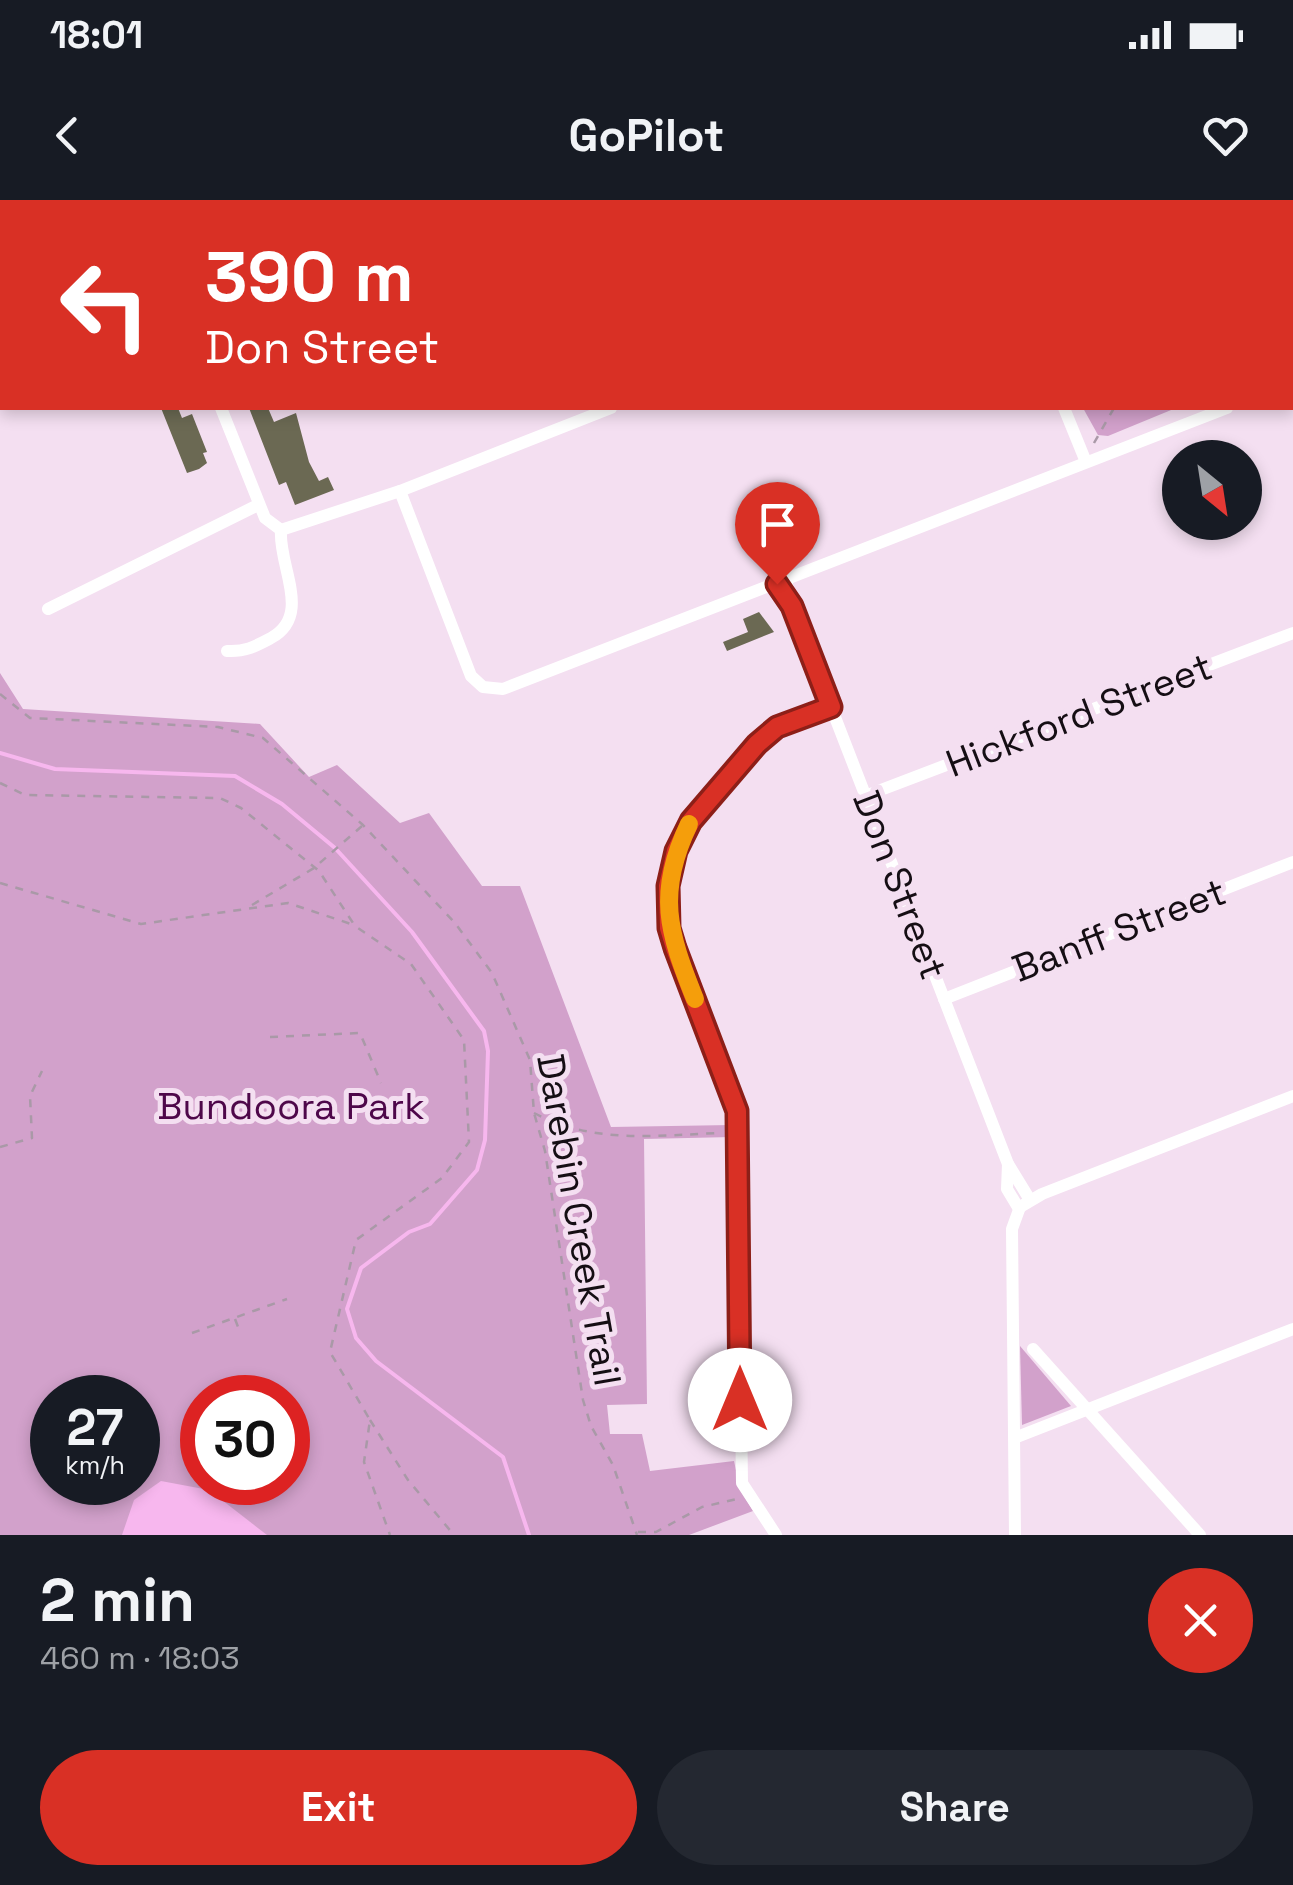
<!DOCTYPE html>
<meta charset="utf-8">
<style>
:root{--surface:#171b24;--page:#242831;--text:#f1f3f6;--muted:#9ea1a6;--accent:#d93025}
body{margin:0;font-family:"Space Grotesk",sans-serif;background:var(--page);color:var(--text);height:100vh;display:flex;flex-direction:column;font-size:38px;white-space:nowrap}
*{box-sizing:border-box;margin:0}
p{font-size:32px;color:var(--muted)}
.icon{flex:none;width:55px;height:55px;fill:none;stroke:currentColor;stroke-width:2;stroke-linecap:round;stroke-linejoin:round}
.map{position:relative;height:1335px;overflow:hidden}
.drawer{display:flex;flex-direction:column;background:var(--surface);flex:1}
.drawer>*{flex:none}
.guide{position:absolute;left:0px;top:0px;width:1295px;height:210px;box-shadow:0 5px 15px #0003;background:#d93025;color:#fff;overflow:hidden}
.needle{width:65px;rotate:150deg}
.tools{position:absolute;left:1162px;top:240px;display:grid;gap:20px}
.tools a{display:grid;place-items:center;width:100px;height:100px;border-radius:50%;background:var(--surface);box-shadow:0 5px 15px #0003;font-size:50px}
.speed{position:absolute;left:30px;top:1175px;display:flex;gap:20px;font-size:50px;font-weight:700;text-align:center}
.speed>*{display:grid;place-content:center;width:130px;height:130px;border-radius:50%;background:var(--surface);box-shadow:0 5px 15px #0003;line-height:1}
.speed small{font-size:25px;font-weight:400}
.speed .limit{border:15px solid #d22;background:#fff;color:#111}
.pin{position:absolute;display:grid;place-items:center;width:85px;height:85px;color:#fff;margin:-102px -42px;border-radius:50% 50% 50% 0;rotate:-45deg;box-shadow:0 0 10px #0007}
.pin .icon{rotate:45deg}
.me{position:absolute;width:110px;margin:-55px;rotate:0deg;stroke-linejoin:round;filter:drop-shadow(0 0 8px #0008)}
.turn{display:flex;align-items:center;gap:35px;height:210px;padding:0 40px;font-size:45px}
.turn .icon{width:130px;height:130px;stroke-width:2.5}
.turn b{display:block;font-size:70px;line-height:85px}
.round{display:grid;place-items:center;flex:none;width:105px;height:105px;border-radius:52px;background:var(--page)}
.head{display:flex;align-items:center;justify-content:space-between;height:170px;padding:0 40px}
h1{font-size:60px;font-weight:700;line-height:75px}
.action{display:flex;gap:20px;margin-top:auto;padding:20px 40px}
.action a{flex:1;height:115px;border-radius:60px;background:var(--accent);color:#fff;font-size:40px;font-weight:700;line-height:115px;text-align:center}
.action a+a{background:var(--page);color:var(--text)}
.status{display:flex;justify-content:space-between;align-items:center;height:70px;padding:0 50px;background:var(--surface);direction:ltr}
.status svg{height:28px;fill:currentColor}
header{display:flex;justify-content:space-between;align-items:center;height:130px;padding:0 40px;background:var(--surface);font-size:45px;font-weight:700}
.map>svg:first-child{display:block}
.green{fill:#d2a1cb;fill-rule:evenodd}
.water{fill:#f7b7ee}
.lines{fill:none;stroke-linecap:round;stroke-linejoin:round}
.stream{stroke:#f7b7ee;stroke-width:4}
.building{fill:#6b6953}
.path{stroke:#a999a7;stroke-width:2.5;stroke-dasharray:8 8;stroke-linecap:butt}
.street{stroke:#fff;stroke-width:12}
.secondary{stroke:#fff;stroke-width:18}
.route-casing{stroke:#8d1f18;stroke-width:25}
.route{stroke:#d93025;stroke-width:18}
.slow{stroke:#f59e0b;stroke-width:18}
.labels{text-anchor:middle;stroke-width:10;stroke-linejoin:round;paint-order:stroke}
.street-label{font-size:38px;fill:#150e14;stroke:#f4dff1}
.park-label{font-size:38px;fill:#4e074a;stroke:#f4dff1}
</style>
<div class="status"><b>18:01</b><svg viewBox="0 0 49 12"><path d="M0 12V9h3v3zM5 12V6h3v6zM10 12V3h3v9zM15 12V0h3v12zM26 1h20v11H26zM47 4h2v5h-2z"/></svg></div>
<header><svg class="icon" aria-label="back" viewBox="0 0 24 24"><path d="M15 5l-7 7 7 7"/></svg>GoPilot<svg class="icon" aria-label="heart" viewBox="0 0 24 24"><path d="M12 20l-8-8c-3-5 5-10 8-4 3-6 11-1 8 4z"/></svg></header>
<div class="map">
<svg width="1293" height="1335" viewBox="0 0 1293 1335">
<rect width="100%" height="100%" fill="#f4dff1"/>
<g class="green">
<path d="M1083 208H1176L1108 236 1098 235Z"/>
<path d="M0 473 23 509 260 524 309 577 337 565 400 623 429 613 482 686H520L611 927 731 925 732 937 644 939 647 1204 607 1205 610 1234H642L650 1271 734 1261 740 1289 753 1311 689 1335H0ZM52 1198H138V1282H52ZM202 1198H288V1282H202Z"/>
<path d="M1020 1146 1071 1206 1022 1225Z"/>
</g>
<path class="water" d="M161 1281 209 1290 267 1335H122L134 1300Z"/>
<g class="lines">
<path class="stream" d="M0 553 55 569 235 576 282 604 335 648 412 732 484 831 488 851 485 940 477 970 430 1024 409 1032 361 1068 347 1109 356 1138 376 1161 503 1257 529 1335"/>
</g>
<g class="building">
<path d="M161 208H178L182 218 192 214 207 252 203 253 207 263 199 269 187 273Z"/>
<path d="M249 208H268L274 222 296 213 309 262 319 281 328 277 334 290 295 305 286 282 279 285Z"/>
<path d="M759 412 774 432 727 451 723 442 748 432 743 419Z"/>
</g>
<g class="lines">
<g class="path">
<path d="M1094 243 1114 208"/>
<path d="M0 494 30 518 218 527 263 538 363 625 455 723 492 773 530 860 534 913 545 951 583 1200 591 1226 613 1265 637 1335"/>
<path d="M0 583 25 595 220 598 241 608 319 671 355 726 411 764 464 840 469 942 442 978 356 1040 330 1152 370 1220 364 1262 390 1335"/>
<path d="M0 683 141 724 288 703 354 725"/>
<path d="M252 705 314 668 362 626"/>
<path d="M270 837 360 833 381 883"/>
<path d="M534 913C596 945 655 935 722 933"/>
<path d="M0 947 32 938 30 896 42 871"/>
<path d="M235 1119 240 1132"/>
<path d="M192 1133 287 1099"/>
<path d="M370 1220 408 1280 454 1335"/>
<path d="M638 1332H656L702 1307 737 1299"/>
</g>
<g class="street">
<path d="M141 0 142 2"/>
<path d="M982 0 983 2"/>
<path d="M515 2 521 0"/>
<path d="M0 203 2 202"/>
<path d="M221 208 265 318 281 330"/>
<path d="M1064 208 1086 262"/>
<path d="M400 291 471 476 483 487 503 489 1227 208"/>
<path d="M281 330 400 291 611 208"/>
<path d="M786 380 792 406 1008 964 1030 1000"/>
<path d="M48 409 258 305"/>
<path d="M227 451C245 452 254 447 271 438 313 415 278 366 281 330"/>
<path d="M865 596 1293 433"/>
<path d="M944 799 1293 662"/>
<path d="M1008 964 1007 989 1019 1009"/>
<path d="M1033 1149 1200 1335"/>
<path d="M1017 1237 1293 1129"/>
<path d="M776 1335 742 1283 737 911 675 748C653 675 688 621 735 568 749 554 762 536 780 526 795 518 814 513 831 507"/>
<path d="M1015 1335 1012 1029 1020 1007 1042 994 1293 896"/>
</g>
<g class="secondary">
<path d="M1219 0 1220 2"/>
<path d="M1292 182 1293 183"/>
</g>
</g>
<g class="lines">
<defs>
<path id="route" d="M740 1200 737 911 675 748 669 728 668 686 676 651 691 621 757 544 777 527 831 507 792 406 777 384"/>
</defs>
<use href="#route" class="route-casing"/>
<use href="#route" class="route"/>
<path class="slow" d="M689 624C656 693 668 732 695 799"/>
</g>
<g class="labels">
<g class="street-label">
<text transform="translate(1079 515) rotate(-21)" y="13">Hickford Street</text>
<text transform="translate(900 685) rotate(69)" y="13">Don Street</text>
<text transform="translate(1119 730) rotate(-21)" y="13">Banff Street</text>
<text transform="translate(579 1020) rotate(80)" y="13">Darebin Creek Trail</text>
</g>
<g class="park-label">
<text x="291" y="919">Bundoora Park</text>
</g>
</g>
</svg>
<div class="tools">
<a><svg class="needle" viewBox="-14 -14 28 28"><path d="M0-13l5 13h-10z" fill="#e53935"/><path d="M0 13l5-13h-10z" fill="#9ea1a6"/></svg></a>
</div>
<div class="speed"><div>27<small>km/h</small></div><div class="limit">30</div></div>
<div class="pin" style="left:777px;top:384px;background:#d93025"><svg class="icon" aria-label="arrive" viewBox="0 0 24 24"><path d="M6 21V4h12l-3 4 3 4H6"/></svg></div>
<svg class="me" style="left:740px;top:1200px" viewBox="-20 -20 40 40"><circle r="19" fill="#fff"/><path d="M0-13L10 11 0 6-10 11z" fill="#d93025"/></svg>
<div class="guide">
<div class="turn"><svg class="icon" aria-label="left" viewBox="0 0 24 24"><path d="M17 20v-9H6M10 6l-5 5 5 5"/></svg><div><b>390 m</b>Don Street</div></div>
</div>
</div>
<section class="drawer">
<div class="head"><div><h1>2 min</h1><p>460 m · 18:03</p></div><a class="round" style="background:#d93025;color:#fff"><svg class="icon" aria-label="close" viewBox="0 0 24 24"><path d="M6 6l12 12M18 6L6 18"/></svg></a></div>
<div class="action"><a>Exit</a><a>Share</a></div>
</section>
